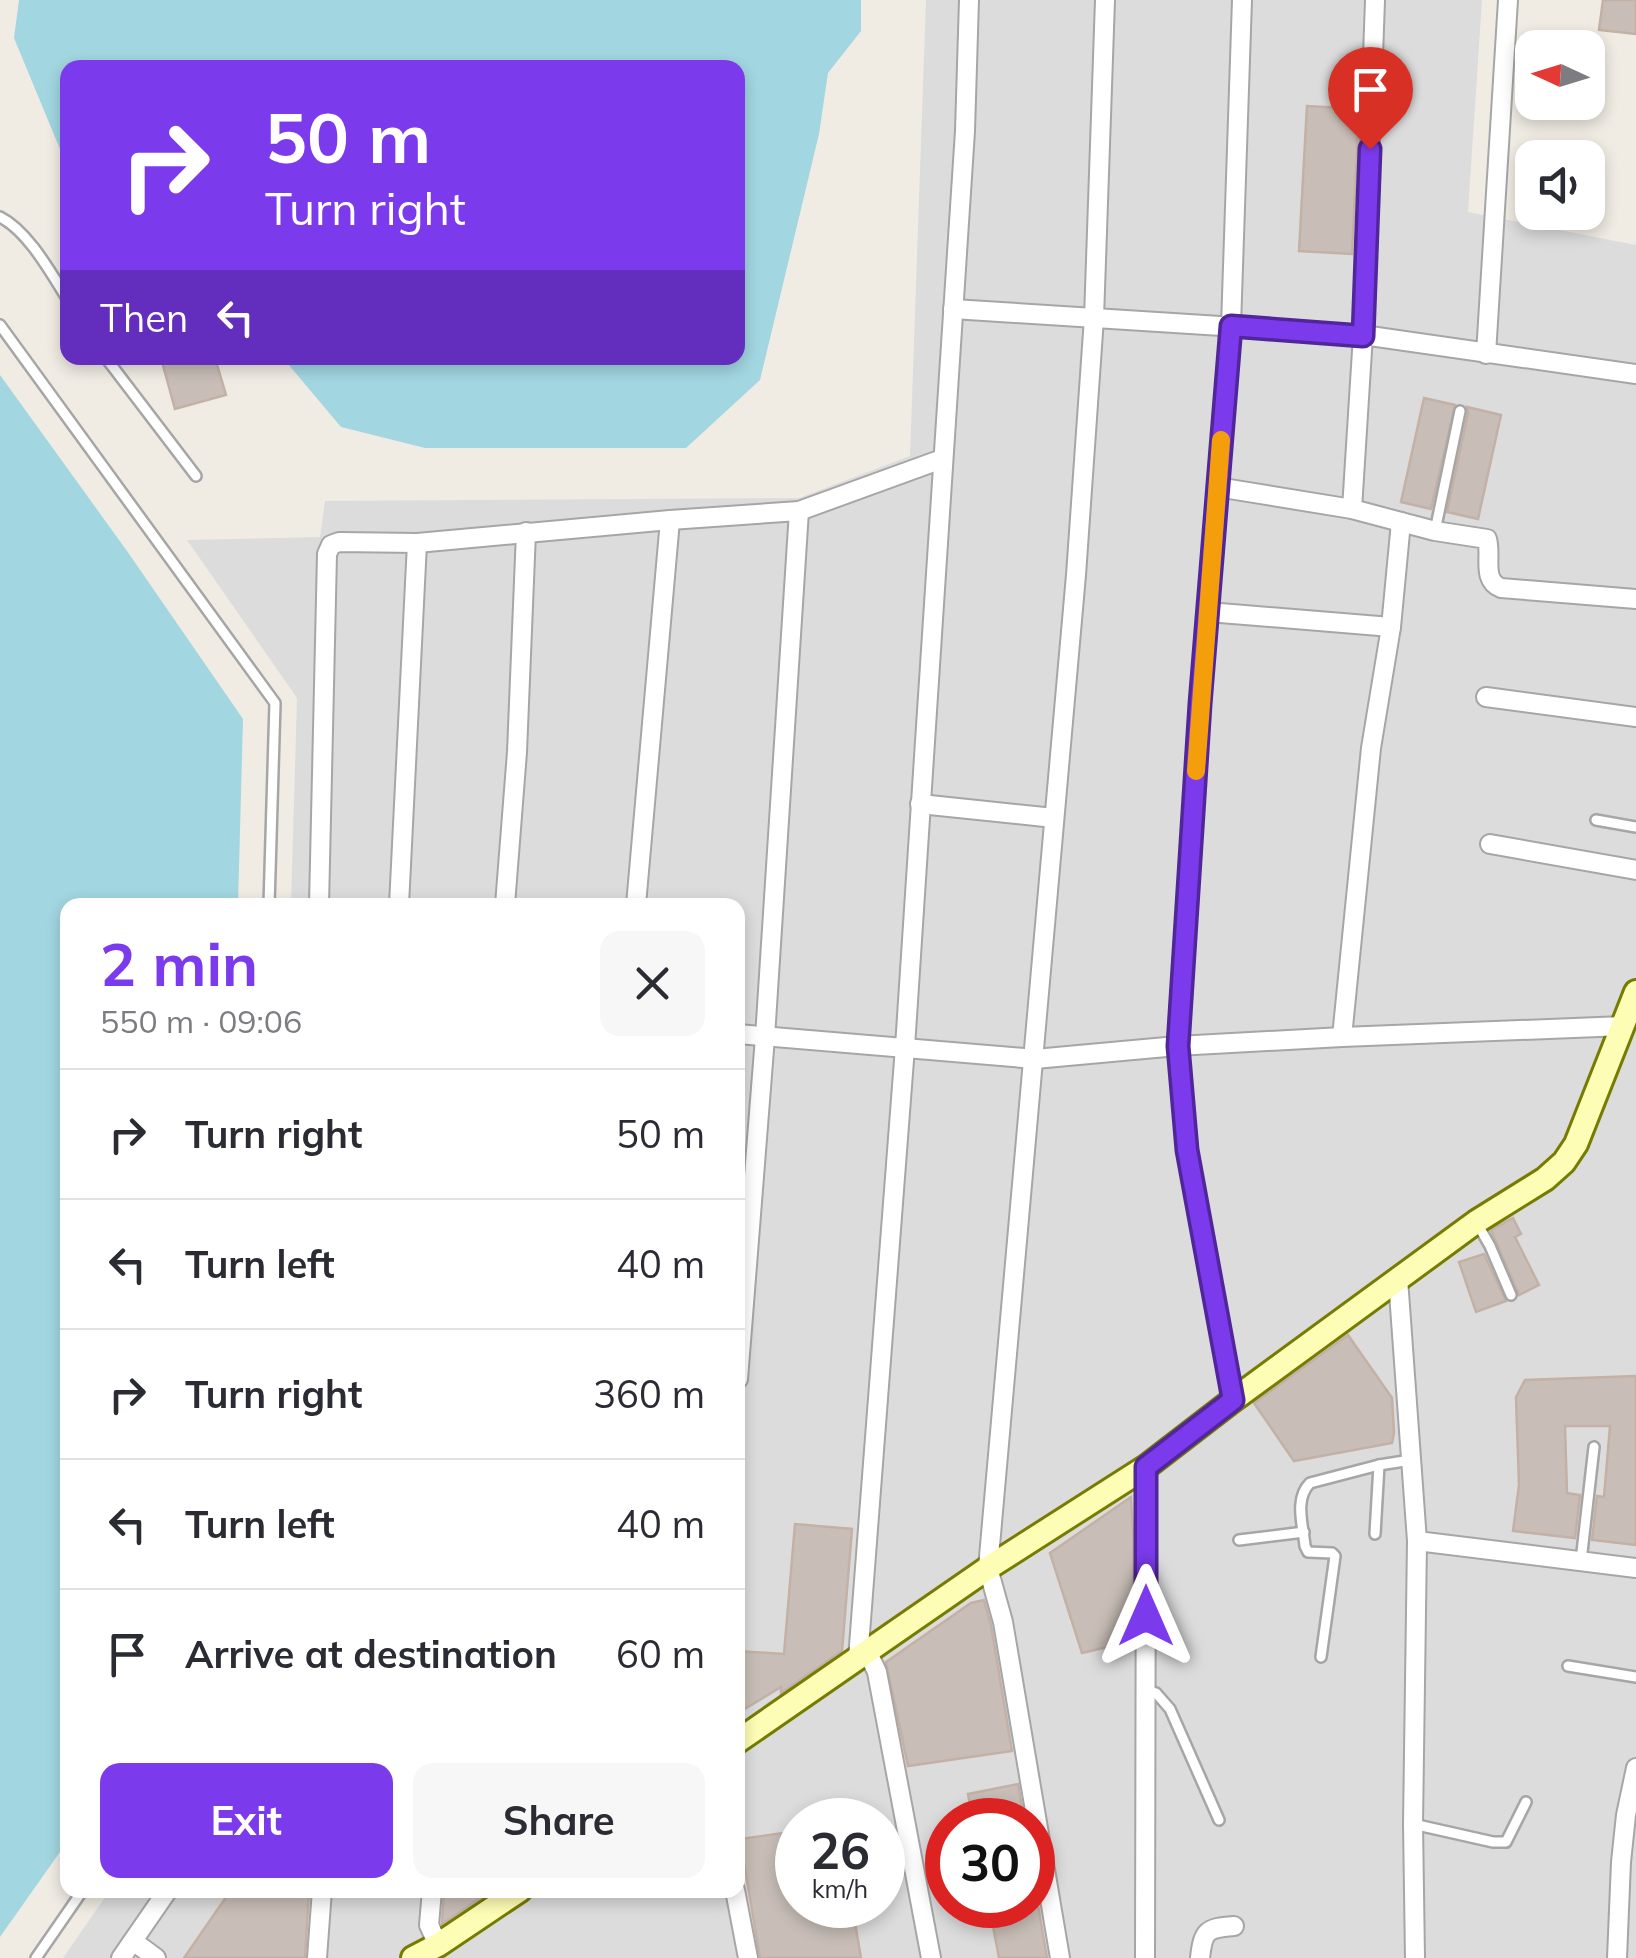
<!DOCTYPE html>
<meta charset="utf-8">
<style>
:root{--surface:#fff;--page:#f7f7f7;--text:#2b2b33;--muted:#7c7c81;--line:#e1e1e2;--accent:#7c3aed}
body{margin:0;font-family:Mulish,sans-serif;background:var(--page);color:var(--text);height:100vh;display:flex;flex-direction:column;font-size:38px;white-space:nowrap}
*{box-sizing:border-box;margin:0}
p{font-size:32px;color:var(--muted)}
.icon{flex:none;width:55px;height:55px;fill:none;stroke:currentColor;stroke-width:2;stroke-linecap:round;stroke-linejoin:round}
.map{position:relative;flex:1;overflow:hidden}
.sheet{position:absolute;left:60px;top:898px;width:685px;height:1000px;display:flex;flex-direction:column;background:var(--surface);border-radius:20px;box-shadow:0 5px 15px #0003}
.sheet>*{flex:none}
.hud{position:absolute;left:60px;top:60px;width:685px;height:305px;border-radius:20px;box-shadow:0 5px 15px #0003;background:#7c3aed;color:#fff;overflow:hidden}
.needle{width:65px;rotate:274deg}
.buttons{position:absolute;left:1515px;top:30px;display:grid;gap:20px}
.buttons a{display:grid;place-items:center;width:90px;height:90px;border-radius:20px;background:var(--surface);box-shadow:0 5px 15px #0003;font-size:50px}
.speed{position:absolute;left:775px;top:1798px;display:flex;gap:20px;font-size:50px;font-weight:700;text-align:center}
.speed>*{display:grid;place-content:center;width:130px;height:130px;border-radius:50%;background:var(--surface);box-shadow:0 5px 15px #0003;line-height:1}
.speed small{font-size:25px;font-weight:400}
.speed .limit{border:15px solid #d22;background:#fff;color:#111}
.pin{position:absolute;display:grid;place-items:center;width:85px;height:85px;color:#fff;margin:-102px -42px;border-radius:50% 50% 50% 0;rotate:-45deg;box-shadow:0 0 10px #0007}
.pin .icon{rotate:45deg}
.me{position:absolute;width:110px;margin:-55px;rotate:0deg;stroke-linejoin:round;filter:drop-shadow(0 0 8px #0008)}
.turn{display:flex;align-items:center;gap:35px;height:210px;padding:0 40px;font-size:45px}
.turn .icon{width:130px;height:130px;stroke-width:2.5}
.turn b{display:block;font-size:70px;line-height:85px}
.then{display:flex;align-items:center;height:95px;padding:0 40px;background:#0003;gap:20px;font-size:38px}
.round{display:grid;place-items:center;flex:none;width:105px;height:105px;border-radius:20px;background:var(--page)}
.summary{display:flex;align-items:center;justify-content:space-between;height:170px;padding:0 40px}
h1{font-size:60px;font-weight:700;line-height:75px;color:var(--accent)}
.primary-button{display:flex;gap:20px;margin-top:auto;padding:20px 40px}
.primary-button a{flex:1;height:115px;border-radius:20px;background:var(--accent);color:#fff;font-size:40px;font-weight:700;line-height:115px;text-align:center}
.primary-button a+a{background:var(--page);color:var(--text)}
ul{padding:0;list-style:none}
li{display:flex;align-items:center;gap:30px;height:130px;padding:0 40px;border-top:2px solid var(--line)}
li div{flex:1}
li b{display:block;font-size:38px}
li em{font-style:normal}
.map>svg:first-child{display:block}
.residential{fill:#dddcdc;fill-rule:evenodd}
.water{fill:#a2d6e1}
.building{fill:#c8beb7;stroke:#c3b1a6;stroke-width:2.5}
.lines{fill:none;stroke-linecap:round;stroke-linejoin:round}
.lane-casing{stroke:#a6a6a6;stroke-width:14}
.street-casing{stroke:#a6a6a6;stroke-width:22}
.secondary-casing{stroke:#757c00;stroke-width:28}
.lane{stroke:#fff;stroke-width:9}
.street{stroke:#fff;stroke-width:18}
.secondary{stroke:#fefdb5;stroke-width:22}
.route-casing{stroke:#51269a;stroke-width:25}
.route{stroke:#7c3aed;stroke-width:18}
.slow{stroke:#f59e0b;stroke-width:18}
</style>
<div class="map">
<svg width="1636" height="1958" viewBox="0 0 1636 1958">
<rect width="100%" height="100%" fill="#f0ece4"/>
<path class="residential" d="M926 0H1482L1468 212 1636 245V1958H63L110 1890H738V905H291L297 698 187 540 320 537 325 501 799 498 910 456ZM798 1820H882V1905H798ZM948 1820H1032V1905H948Z"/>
<g class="water">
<path d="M19 0H861V31L828 73 819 134 760 380 686 448H425L341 427 283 358H738V68H68L67 166 14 38Z"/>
<path d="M0 375 127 551 243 719 238 905H68L67 1842 0 1937Z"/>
</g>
<g class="building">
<path d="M1603 0H1636V34L1599 30Z"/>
<path d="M1307 106 1359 109 1352 254 1299 251Z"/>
<path d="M161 358H215L226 395 175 409Z"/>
<path d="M1424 398 1455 405 1431 509 1401 502Z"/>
<path d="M1467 407 1501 415 1478 519 1447 512 1468 413Z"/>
<path d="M1513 1218 1521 1234 1515 1237 1539 1285 1519 1295 1491 1230Z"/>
<path d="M1484 1254 1506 1301 1476 1312 1459 1262Z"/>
<path d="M1348 1335 1392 1398 1394 1433 1392 1443 1294 1461 1254 1403Z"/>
<path d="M1636 1376V1545L1592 1540 1597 1496 1604 1497 1610 1426H1565L1567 1493 1580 1495 1575 1538 1513 1531 1519 1485 1516 1397 1525 1380Z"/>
<path d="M1131 1497 1133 1535V1641L1082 1653 1050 1553Z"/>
<path d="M795 1524 852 1529 842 1651 781 1693V1687L738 1713V1651L784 1654Z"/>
<path d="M984 1600 991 1625 1012 1751 908 1766 886 1662 971 1603Z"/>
<path d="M1018 1784 1024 1820H973L968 1794Z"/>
<path d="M798 1831V1905H852L861 1958H760L740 1839Z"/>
<path d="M231 1890H309L305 1958H184Z"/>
<path d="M444 1890H492L442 1924Z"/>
<path d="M989 1905H1038L1047 1958H999Z"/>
</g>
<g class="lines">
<defs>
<g id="lane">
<path d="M0 217C28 231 51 273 68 300"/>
<path d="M0 325 275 703 269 905"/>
<path d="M106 358 196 476"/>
<path d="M1435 531 1460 411"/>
<path d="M1596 820 1636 827"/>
<path d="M1478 1225 1490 1246 1511 1295"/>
<path d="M1375 1534 1379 1465"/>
<path d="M1239 1540 1304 1532"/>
<path d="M1581 1561 1594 1447"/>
<path d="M1321 1657 1335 1556 1332 1553 1308 1552 1305 1546C1303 1525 1294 1499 1310 1483L1379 1465 1411 1460"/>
<path d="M1568 1666 1636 1677"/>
<path d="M1146 1690 1156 1693 1170 1709 1219 1820"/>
<path d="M1413 1824 1493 1842H1506L1526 1802"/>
<path d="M36 1958 83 1890"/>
</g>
<g id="street">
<path d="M953 309 1363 335 1636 374"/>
<path d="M1486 354 1508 0"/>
<path d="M1217 487 1352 509 1435 531 1487 539C1492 556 1481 580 1501 588L1636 599"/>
<path d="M1352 509 1363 335 1375 0"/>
<path d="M1208 612 1391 627"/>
<path d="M1486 697 1636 717"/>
<path d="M920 804 1054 818"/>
<path d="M1490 844 1636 870"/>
<path d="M319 905 327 554 331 545 339 542 417 543 670 520 799 511 942 459"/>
<path d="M399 905 417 543"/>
<path d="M505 905 517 752 526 532"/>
<path d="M636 905 670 520"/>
<path d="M738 1034 1035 1059 1177 1046 1342 1037 1624 1026"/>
<path d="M1342 1037 1371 748 1391 627 1401 522"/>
<path d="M1398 1279 1417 1541 1413 1824 1415 1958"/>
<path d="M738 1379 765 1037 799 511"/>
<path d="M1233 1400 1187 1150 1177 1046 1198 734 1231 326 1242 0"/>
<path d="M1417 1541 1636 1568"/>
<path d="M868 1653 877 1672 931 1958"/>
<path d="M858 1659 905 1047 965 131 969 0"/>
<path d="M432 1890 429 1925 438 1945"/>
<path d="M735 1890 748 1958"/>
<path d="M133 1941 156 1958"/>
<path d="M121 1958 168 1890"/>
<path d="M317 1958 322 1890"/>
<path d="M1060 1958 1003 1622 988 1568 1076 575 1094 318 1105 0"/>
<path d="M1145 1958 1146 1467"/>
<path d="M1200 1958C1203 1930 1207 1928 1234 1926"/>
<path d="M1617 1958 1621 1862 1626 1815 1636 1768"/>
</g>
<g id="secondary">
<path d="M738 1741 988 1568 1146 1467 1233 1400 1476 1222 1545 1179 1564 1162 1576 1144 1636 992"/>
<path d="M413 1958 438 1945 520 1890"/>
</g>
</defs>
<use href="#lane" class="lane-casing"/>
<use href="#street" class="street-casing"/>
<use href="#secondary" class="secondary-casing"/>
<use href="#lane" class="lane"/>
<use href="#street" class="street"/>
<use href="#secondary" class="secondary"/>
</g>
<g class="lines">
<defs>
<path id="route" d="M1146 1616V1467L1233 1400 1187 1150 1178 1046 1200 704 1231 326 1363 336 1370 149"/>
</defs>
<use href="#route" class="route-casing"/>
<use href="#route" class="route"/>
<path class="slow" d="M1196 771 1221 440"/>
</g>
</svg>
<div class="buttons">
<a><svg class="needle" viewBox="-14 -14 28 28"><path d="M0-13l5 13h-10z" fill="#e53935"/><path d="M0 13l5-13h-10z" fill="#7c7c81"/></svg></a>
<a><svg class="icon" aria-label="sound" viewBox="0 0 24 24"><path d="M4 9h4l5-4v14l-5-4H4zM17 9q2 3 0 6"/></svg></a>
</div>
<div class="speed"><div>26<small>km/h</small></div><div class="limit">30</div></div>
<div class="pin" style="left:1370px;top:149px;background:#d93025"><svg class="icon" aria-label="arrive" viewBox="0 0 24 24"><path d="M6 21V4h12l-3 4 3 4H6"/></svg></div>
<svg class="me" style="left:1146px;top:1616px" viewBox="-20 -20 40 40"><path d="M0-17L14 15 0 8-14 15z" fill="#7c3aed" stroke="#fff" stroke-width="4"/></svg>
<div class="hud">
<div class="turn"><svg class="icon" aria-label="right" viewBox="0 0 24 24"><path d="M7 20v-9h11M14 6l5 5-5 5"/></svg><div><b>50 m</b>Turn right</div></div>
<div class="then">Then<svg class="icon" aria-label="left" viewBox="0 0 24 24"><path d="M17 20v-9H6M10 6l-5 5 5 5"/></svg></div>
</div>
<section class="sheet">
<div class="summary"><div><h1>2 min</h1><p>550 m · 09:06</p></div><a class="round"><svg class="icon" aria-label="close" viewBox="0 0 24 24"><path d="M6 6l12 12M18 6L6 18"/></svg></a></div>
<ul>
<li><svg class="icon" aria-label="right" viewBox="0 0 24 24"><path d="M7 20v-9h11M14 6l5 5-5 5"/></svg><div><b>Turn right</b></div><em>50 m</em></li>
<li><svg class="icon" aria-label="left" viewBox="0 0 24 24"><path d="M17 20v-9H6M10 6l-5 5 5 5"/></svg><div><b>Turn left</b></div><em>40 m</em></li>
<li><svg class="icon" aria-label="right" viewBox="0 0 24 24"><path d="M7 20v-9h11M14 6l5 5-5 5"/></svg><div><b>Turn right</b></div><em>360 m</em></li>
<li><svg class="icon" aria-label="left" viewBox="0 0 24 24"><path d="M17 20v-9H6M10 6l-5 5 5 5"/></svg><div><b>Turn left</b></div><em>40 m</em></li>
<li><svg class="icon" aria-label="arrive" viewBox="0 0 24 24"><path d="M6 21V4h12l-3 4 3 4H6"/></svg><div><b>Arrive at destination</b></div><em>60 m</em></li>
</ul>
<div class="primary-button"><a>Exit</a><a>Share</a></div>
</section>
</div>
